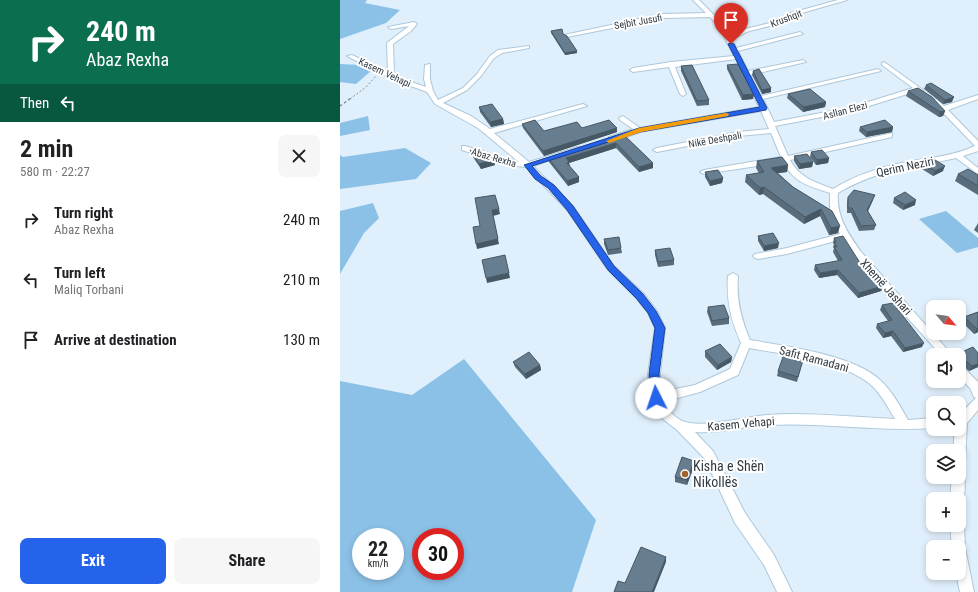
<!DOCTYPE html>
<meta charset="utf-8">
<style>
:root{--surface:#fff;--page:#f6f6f6;--text:#202124;--muted:#757577;--accent:#2563eb}
body{margin:0;font-family:"Roboto Condensed",sans-serif;background:var(--page);color:var(--text);height:100vh;display:flex;flex-direction:column;font-size:15px;white-space:nowrap}
*{box-sizing:border-box;margin:0}
p{font-size:13px;color:var(--muted)}
.icon{flex:none;width:22px;height:22px;fill:none;stroke:currentColor;stroke-width:2;stroke-linecap:round;stroke-linejoin:round}
.map{position:relative;flex:1;overflow:hidden}
.side{display:flex;flex-direction:column;background:var(--surface);width:340px}
.side>*{flex:none}
.top-card{background:#0b6e4f;color:#fff;overflow:hidden}
.needle{width:26px;rotate:118deg}
.tools{position:absolute;left:586px;top:300px;display:grid;gap:8px}
.tools a{display:grid;place-items:center;width:40px;height:40px;border-radius:8px;background:var(--surface);box-shadow:0 2px 6px #0003;font-size:20px}
.speed{position:absolute;left:12px;top:528px;display:flex;gap:8px;font-size:20px;font-weight:700;text-align:center}
.speed>*{display:grid;place-content:center;width:52px;height:52px;border-radius:50%;background:var(--surface);box-shadow:0 2px 6px #0003;line-height:1}
.speed small{font-size:10px;font-weight:400}
.speed .limit{border:6px solid #d22;background:#fff;color:#111}
.pin{position:absolute;display:grid;place-items:center;width:34px;height:34px;color:#fff;margin:-41px -17px;border-radius:50% 50% 50% 0;rotate:-45deg;box-shadow:0 0 4px #0007}
.pin .icon{rotate:45deg}
.me{position:absolute;width:44px;margin:-22px;rotate:356deg;stroke-linejoin:round;filter:drop-shadow(0 0 3px #0008)}
.turn{display:flex;align-items:center;gap:14px;height:84px;padding:0 20px;font-size:18px}
.turn .icon{width:52px;height:52px;stroke-width:2.5}
.turn b{display:block;font-size:28px;line-height:34px}
.then{display:flex;align-items:center;height:38px;padding:0 20px;background:#0003;gap:8px;font-size:15px}
.round{display:grid;place-items:center;flex:none;width:42px;height:42px;border-radius:8px;background:var(--page)}
.summary{display:flex;align-items:center;justify-content:space-between;height:68px;padding:0 20px}
h1{font-size:24px;font-weight:700;line-height:30px}
.button{display:flex;gap:8px;margin-top:auto;padding:8px 20px}
.button a{flex:1;height:46px;border-radius:8px;background:var(--accent);color:#fff;font-size:16px;font-weight:700;line-height:46px;text-align:center}
.button a+a{background:var(--page);color:var(--text)}
ul{padding:0;list-style:none}
li{display:flex;align-items:center;gap:12px;height:60px;padding:0 20px}
li div{flex:1}
li b{display:block;font-size:15px}
li em{font-style:normal}
main{display:flex;flex:1;min-height:0}
.map>svg:first-child{display:block}
.green{fill:#8bc1e7;fill-rule:evenodd}
.lines{fill:none;stroke-linecap:round;stroke-linejoin:round}
.street-casing{stroke:#adc8db;stroke-width:2}
.path-far1{stroke:#83909a;stroke-width:1;stroke-dasharray:2 2;stroke-linecap:butt}
.path{stroke:#83909a;stroke-width:1.5;stroke-dasharray:2.5 2.5;stroke-linecap:butt}
.street{fill:#fff;fill-rule:evenodd}
.wall{fill:#586c7c}
.shaded-wall{fill:#475865}
.building{fill:#667e90;stroke:#475865}
.route{fill:#2563eb;stroke:#184099}
.slow{fill:#f59e0b}
.poi-dot{fill:#a16329;stroke:#fff;stroke-width:1.5}
.labels{text-anchor:middle;stroke-width:4;stroke-linejoin:round;paint-order:stroke}
.far-street-label{font-size:10px;fill:#313b43;stroke:#fff}
.street-label{font-size:12px;fill:#313b43;stroke:#fff}
.near-poi-label{font-size:14px;fill:#313b43;stroke:#fff;text-anchor:start}
</style>
<main>
<section class="side">
<div class="top-card">
<div class="turn"><svg class="icon" aria-label="right" viewBox="0 0 24 24"><path d="M7 20v-9h11M14 6l5 5-5 5"/></svg><div><b>240 m</b>Abaz Rexha</div></div>
<div class="then">Then<svg class="icon" aria-label="left" viewBox="0 0 24 24"><path d="M17 20v-9H6M10 6l-5 5 5 5"/></svg></div>
</div>
<div class="summary"><div><h1>2 min</h1><p>580 m · 22:27</p></div><a class="round"><svg class="icon" aria-label="close" viewBox="0 0 24 24"><path d="M6 6l12 12M18 6L6 18"/></svg></a></div>
<ul>
<li><svg class="icon" aria-label="right" viewBox="0 0 24 24"><path d="M7 20v-9h11M14 6l5 5-5 5"/></svg><div><b>Turn right</b><p>Abaz Rexha</p></div><em>240 m</em></li>
<li><svg class="icon" aria-label="left" viewBox="0 0 24 24"><path d="M17 20v-9H6M10 6l-5 5 5 5"/></svg><div><b>Turn left</b><p>Maliq Torbani</p></div><em>210 m</em></li>
<li><svg class="icon" aria-label="arrive" viewBox="0 0 24 24"><path d="M6 21V4h12l-3 4 3 4H6"/></svg><div><b>Arrive at destination</b></div><em>130 m</em></li>
</ul>
<div class="button"><a>Exit</a><a>Share</a></div>
</section>
<div class="map">
<svg width="638" height="592" viewBox="0 0 638 592">
<rect width="100%" height="100%" fill="#dfeffb"/>
<g class="green">
<path d="M0 0H27L25 3 60 10 46 23 0 39Z"/>
<path d="M0 64 21 65 31 71 16 84 0 82Z"/>
<path d="M28 116 30 130 0 136V123Z"/>
<path d="M65 148 91 163 76 179 0 189V155L3 157Z"/>
<path d="M33 203 39 218 24 233 0 274V211Z"/>
<path d="M606 211 638 238V247L617 253 579 219Z"/>
<path d="M124 359 256 520 232 592H0V381L72 395ZM21 537H55V571H21ZM81 537H115V571H81Z"/>
</g>
<g class="lines">
<defs>
<g id="street">
<path d="M353 0H359L385 26 390 35 405 29 434 22 451 13 498 0H507L455 15 438 24 409 31 392 39 396 48 460 32 463 34 398 51 408 71 463 60 466 62 410 75 421 96 538 69 541 71 423 99 434 122 512 107 573 88 542 65V63L544 62 583 90V92L577 91 513 111 435 126 448 156 552 133V137L450 160C460 178 475 182 493 189 516 175 540 167 566 162 589 158 613 156 635 146L591 100 596 99 604 106 638 95V99L608 110 638 141V151L623 156 638 168V174L616 158C572 168 538 169 498 193 496 217 509 235 522 253L612 355H601L529 275 503 239 447 254 418 259 415 258 413 256 415 254 447 248 500 234 490 213V193C469 186 454 183 443 162L364 174 360 172 364 170 441 157 431 133 398 136 317 152 313 150 317 148 398 132 429 129 421 111 300 132 275 141H269V137L293 129 280 120 279 118 283 116 300 128 419 107 396 59 335 67 346 94 343 96 340 94 329 67 293 72 290 70 293 68 331 62 394 56 380 28 370 17 323 18 227 37 224 35 323 14 366 13Z"/>
<path d="M74 22 77 24 71 31 53 44 54 72 57 77 86 87 84 79 85 65 90 64V79L93 91 98 100 123 88 137 74 150 56 158 50 189 46V48L162 53 154 58 141 76 127 90 103 103 131 116 150 129 243 104 247 106 154 133 189 162 238 147 242 149 193 166 233 206 274 266 304 294 317 311 325 328 320 374 321 392 355 385 390 369 401 343C391 321 386 300 388 276L393 273 398 276C396 299 401 319 410 340 445 346 514 355 540 380 552 391 560 406 568 420L593 418V428C538 432 483 422 428 425 403 426 379 434 355 432L373 451 405 513 434 555 452 592H437L424 565 395 523 365 459 337 430 318 415 316 412 310 398 308 374 315 328 308 313 296 298 268 270 227 210 186 167 168 165 122 150V146H125L179 162 138 128 95 104 87 92 52 79 7 56 12 55 48 72 47 43 69 26 51 29 48 27ZM409 348C446 355 500 360 530 384 541 393 548 408 555 419 513 417 469 412 427 415 404 417 363 429 342 421 334 417 327 409 323 402L360 392 398 375Z"/>
<path d="M619 366 623 367 638 382V410L627 423 625 462 623 466 619 468V451H613L615 429H619V415L636 398 634 397 630 388 619 377Z"/>
<path d="M619 472 623 473C626 481 625 496 622 503L619 504V499H610L612 477H619Z"/>
<path d="M619 519 622 520 624 525 625 548 634 592H620L616 573H619V547H612L610 525H619Z"/>
</g>
</defs>
<use href="#street" class="street-casing"/>
<path class="path-far1" d="M10 99 26 87 36 76"/>
<path class="path" d="M0 106 11 98"/>
<use href="#street" class="street"/>
</g>
<g class="wall">
<path d="M211 31 223 34 237 53 225 55 211 33Z"/>
<path d="M387 65 413 99 402 100 387 69Z"/>
<path d="M341 66 369 100V105L357 106 341 71Z"/>
<path d="M413 71 431 88V92L422 94 412 75Z"/>
<path d="M586 85 612 102 603 104 584 89Z"/>
<path d="M568 91 605 111 603 116 599 117 566 96Z"/>
<path d="M448 94 486 102 485 107 463 112 447 98Z"/>
<path d="M139 107 163 119 164 124 151 127 140 112Z"/>
<path d="M182 124 204 131 242 128 277 132 204 156 183 128Z"/>
<path d="M520 127H553L552 132 526 137 519 131Z"/>
<path d="M283 134 313 163V168L299 172 276 148 229 163 230 167 239 177V182L228 186 209 162 208 158Z"/>
<path d="M130 150 155 165 141 169 131 154Z"/>
<path d="M471 152 489 158 488 163 476 165 470 157Z"/>
<path d="M454 156 473 162 472 167 459 169 454 161Z"/>
<path d="M417 161 448 165 447 172 438 173 453 187 492 211 498 233 489 235 480 216 464 224 423 194 419 195 405 182 406 175 419 173 416 168Z"/>
<path d="M584 164 603 171 593 176 582 169Z"/>
<path d="M365 172 383 178 382 183 370 186 365 177Z"/>
<path d="M618 174 638 175V195L615 181Z"/>
<path d="M508 197 533 200 528 211 536 225 534 230 519 231 511 213H507V202Z"/>
<path d="M554 198 575 205 563 210 553 203Z"/>
<path d="M638 223V233L634 230Z"/>
<path d="M418 236 438 248 424 251 418 241Z"/>
<path d="M494 238 543 286 541 291 518 298 497 275 479 278 474 270 475 265 498 261 493 252 494 248 493 247 494 244 493 243Z"/>
<path d="M264 239 281 248 282 253 268 255 264 244Z"/>
<path d="M315 250 334 260V265L318 267 315 255Z"/>
<path d="M542 305 582 347 563 352 551 336 543 338 536 328 537 324 548 321 540 310Z"/>
<path d="M368 307 389 318V324L372 326 367 312Z"/>
<path d="M638 312V332L634 334 622 322 624 317Z"/>
<path d="M365 351 392 357 391 362 377 370 365 357Z"/>
<path d="M638 353V367L629 371 619 363V355H617V354Z"/>
<path d="M463 360 457 382 437 376 438 371Z"/>
<path d="M173 362 200 365 201 370 186 379 175 367Z"/>
<path d="M354 466 347 485 335 482V477Z"/>
</g>
<g class="shaded-wall">
<path d="M237 51V53L225 55V53Z"/>
<path d="M431 88V92L422 94V90Z"/>
<path d="M414 94 413 99 402 100 403 95Z"/>
<path d="M614 97 612 102 603 104 605 100Z"/>
<path d="M486 102 485 107 463 112 464 107Z"/>
<path d="M605 111 603 116 599 117 600 112Z"/>
<path d="M163 119 164 124 151 127 150 122Z"/>
<path d="M553 127 552 132 526 137 527 132Z"/>
<path d="M277 128V132L204 156 203 151Z"/>
<path d="M276 143V148L229 163 230 167 227 168 226 158Z"/>
<path d="M489 158 488 163 476 165 477 160Z"/>
<path d="M154 160 155 165 141 169 139 164Z"/>
<path d="M473 162 472 167 459 169 460 164Z"/>
<path d="M313 163V168L299 172V167Z"/>
<path d="M448 165 447 172 430 174 431 168Z"/>
<path d="M605 166 603 171 593 176 595 171Z"/>
<path d="M239 177V182L228 186 227 181Z"/>
<path d="M383 178 382 183 370 186V181Z"/>
<path d="M424 187 423 194 419 195 420 188Z"/>
<path d="M535 195 533 200 526 215 527 210Z"/>
<path d="M576 200 575 205 563 210 565 205Z"/>
<path d="M159 209 160 214 153 216 159 244 137 249 136 244 152 210Z"/>
<path d="M481 209 480 216 464 224 465 217Z"/>
<path d="M500 226 498 233 489 235 491 228Z"/>
<path d="M439 243 438 248 424 251V246Z"/>
<path d="M498 270 497 275 479 278 480 273Z"/>
<path d="M169 273 170 278 147 283 146 278Z"/>
<path d="M543 286 541 291 518 298 519 293Z"/>
<path d="M638 328V332L634 334 637 329Z"/>
<path d="M553 331 551 336 543 338 545 333Z"/>
<path d="M584 343 582 347 563 352 565 348Z"/>
<path d="M392 357 391 362 377 370 378 365Z"/>
<path d="M638 364V367L629 371 632 366Z"/>
<path d="M200 365 201 370 186 379 185 374Z"/>
<path d="M354 461V466L347 485V480Z"/>
<path d="M326 557V562L314 592H312Z"/>
</g>
<g class="building">
<path d="M222 29 223 34 227 36 237 51 225 53 211 31Z"/>
<path d="M398 64 414 94 403 95 387 65Z"/>
<path d="M352 65 369 100 357 101 341 66Z"/>
<path d="M419 69 431 88 422 90 413 71Z"/>
<path d="M591 83 614 97 605 100 586 85Z"/>
<path d="M578 88 592 97 605 111 600 112 568 91Z"/>
<path d="M470 89 486 102 464 107 448 94Z"/>
<path d="M152 104 163 119 150 122 139 107Z"/>
<path d="M195 120 204 131 237 122 242 128 269 120 277 128 203 151 182 124Z"/>
<path d="M545 120 553 127 527 132 520 127Z"/>
<path d="M283 134 313 163 299 167 276 143 226 158 229 162 227 163 239 177 227 181 208 158Z"/>
<path d="M130 150 151 157 154 160 139 164Z"/>
<path d="M482 150 489 158 477 160 471 152Z"/>
<path d="M467 154 473 162 460 164 454 156Z"/>
<path d="M442 157 448 165 431 168 453 187 492 211 500 226 491 228 481 209 465 217 424 187 420 188 406 175 424 172 417 161Z"/>
<path d="M595 160 605 166 595 171 584 164Z"/>
<path d="M628 169 638 175V186L618 174Z"/>
<path d="M378 170 383 178 370 181 365 172Z"/>
<path d="M514 190 535 195 527 210 536 225 521 226 512 208H508V197Z"/>
<path d="M565 192 576 200 565 205 554 198Z"/>
<path d="M155 195 159 209 152 210 158 239 136 244 133 227 140 226 135 198Z"/>
<path d="M433 233 439 243 424 246 418 236Z"/>
<path d="M503 236 522 266 525 265 543 286 519 293 498 270 480 273 475 265 502 260 494 247H497L494 242H496L494 238Z"/>
<path d="M279 237 281 248 268 250 264 239Z"/>
<path d="M330 248 334 260 318 262 315 250Z"/>
<path d="M165 255 169 273 146 278 142 260Z"/>
<path d="M553 303 584 343 565 348 553 331 545 333 537 324 552 320 542 305Z"/>
<path d="M384 305 389 318 372 321 368 307Z"/>
<path d="M638 312V328L637 329 624 317Z"/>
<path d="M380 344 392 357 378 365 365 351Z"/>
<path d="M633 347 638 353V364L632 366 619 356V355L617 354Z"/>
<path d="M189 352 200 365 185 374 173 362Z"/>
<path d="M444 354 463 360 458 377 438 371Z"/>
<path d="M342 457 354 461 347 480 335 477Z"/>
<path d="M301 547 326 557 312 592H274L278 581 285 583Z"/>
</g>
<path class="route" d="M391 43 394 44 427 108 426 110 300 132 192 166 201 176 214 185 233 206 274 266 303 294 316 311 325 328 319 374 321 398 316 403 310 398 309 374 315 328 308 313 296 298 268 270 227 210 208 188 195 179 184 165 299 128 420 107 388 44Z"/>
<path class="slow" d="M386 113 389 114 388 116 301 132 269 143 266 141 299 128Z"/>
<circle class="poi-dot" cx="345" cy="474" r="4"/>
<g class="labels">
<g class="far-street-label">
<text transform="translate(446 18) rotate(-21)" y="4">Krushqit</text>
<text transform="translate(298 21) rotate(-10)" y="4">Sejbit Jusufi</text>
<text transform="translate(45 72) rotate(25)" y="4">Kasem Vehapi</text>
<text transform="translate(505 110) rotate(-15)" y="4">Asllan Elezi</text>
<text transform="translate(375 139) rotate(-10)" y="4">Nikë Deshpali</text>
<text transform="translate(154 157) rotate(16)" y="4">Abaz Rexha</text>
</g>
<g class="street-label">
<text transform="translate(565 167) rotate(-12)" y="4">Qerim Neziri</text>
<text transform="translate(546 287) rotate(48)" y="4">Xhemë Jashari</text>
<text transform="translate(474 359) rotate(15)" y="4">Safit Ramadani</text>
<text transform="translate(401 424) rotate(-5)" y="4">Kasem Vehapi</text>
</g>
<g class="near-poi-label">
<text x="353" y="471">Kisha e Shën<tspan x="353" dy="16">Nikollës</tspan></text>
</g>
</g>
</svg>
<div class="tools">
<a><svg class="needle" viewBox="-14 -14 28 28"><path d="M0-13l5 13h-10z" fill="#e53935"/><path d="M0 13l5-13h-10z" fill="#757577"/></svg></a>
<a><svg class="icon" aria-label="sound" viewBox="0 0 24 24"><path d="M4 9h4l5-4v14l-5-4H4zM17 9q2 3 0 6"/></svg></a>
<a><svg class="icon" aria-label="search" viewBox="0 0 24 24"><circle cx="10" cy="10" r="6"/><path d="M15 15l6 6"/></svg></a>
<a><svg class="icon" aria-label="layers" viewBox="0 0 24 24"><path d="M12 4l9 5-9 5-9-5zM3 14l9 5 9-5"/></svg></a>
<a>+</a>
<a>−</a>
</div>
<div class="speed"><div>22<small>km/h</small></div><div class="limit">30</div></div>
<div class="pin" style="left:391px;top:44px;background:#d93025"><svg class="icon" aria-label="arrive" viewBox="0 0 24 24"><path d="M6 21V4h12l-3 4 3 4H6"/></svg></div>
<svg class="me" style="left:316px;top:398px" viewBox="-20 -20 40 40"><circle r="19" fill="#fff"/><path d="M0-13L10 11 0 6-10 11z" fill="#2563eb"/></svg>
</div>
</main>
